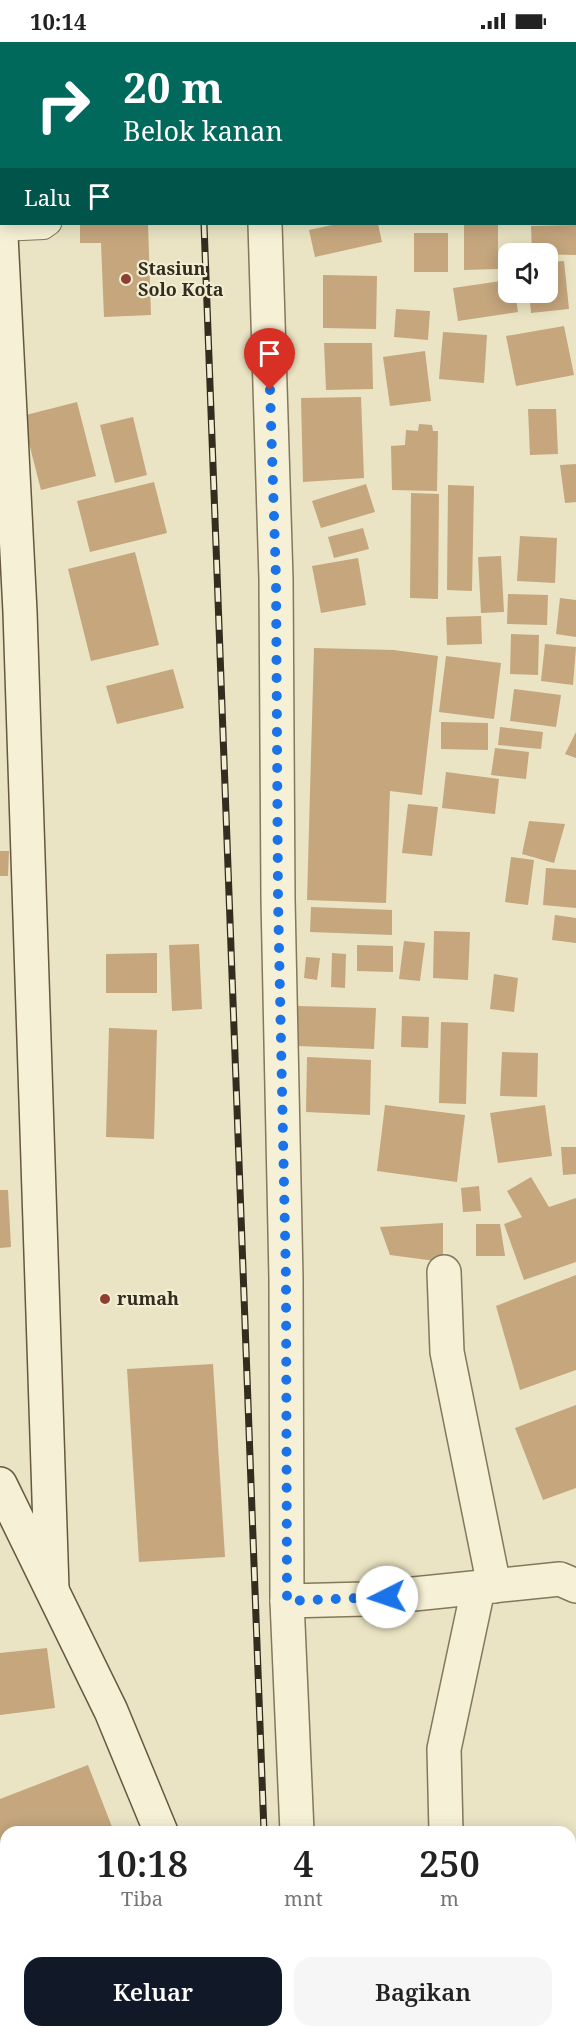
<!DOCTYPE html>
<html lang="id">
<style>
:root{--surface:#fff;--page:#f6f6f6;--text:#222;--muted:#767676;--accent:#111827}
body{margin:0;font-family:"Noto Serif",serif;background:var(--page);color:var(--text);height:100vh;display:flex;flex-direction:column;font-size:22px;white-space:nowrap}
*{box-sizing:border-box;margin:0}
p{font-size:20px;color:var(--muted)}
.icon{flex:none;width:33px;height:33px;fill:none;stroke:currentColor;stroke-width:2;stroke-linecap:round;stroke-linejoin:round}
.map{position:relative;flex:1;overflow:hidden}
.drawer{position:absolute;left:0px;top:1784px;width:576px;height:212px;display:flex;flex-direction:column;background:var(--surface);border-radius:18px 18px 0 0;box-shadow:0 3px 15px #0003}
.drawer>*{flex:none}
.banner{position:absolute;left:0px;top:0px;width:576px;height:183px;box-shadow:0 3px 15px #0003;background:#00695c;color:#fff;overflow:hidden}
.controls{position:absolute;left:498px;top:201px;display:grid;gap:12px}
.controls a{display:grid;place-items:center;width:60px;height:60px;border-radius:12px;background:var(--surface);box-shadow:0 3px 15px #0003;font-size:30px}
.pin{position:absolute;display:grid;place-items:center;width:51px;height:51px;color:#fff;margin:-62px -26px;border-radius:50% 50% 50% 0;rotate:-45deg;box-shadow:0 0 6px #0007}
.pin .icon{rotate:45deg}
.me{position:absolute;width:66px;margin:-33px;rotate:266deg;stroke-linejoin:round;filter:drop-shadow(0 0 4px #0008)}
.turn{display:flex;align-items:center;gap:21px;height:126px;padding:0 24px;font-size:27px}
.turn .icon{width:78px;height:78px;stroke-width:2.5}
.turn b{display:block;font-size:42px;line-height:51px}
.then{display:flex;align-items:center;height:57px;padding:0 24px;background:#0003;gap:12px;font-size:22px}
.eta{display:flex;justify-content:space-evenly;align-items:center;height:102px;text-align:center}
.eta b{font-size:36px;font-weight:600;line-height:42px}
.primary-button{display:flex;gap:12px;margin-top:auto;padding:12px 24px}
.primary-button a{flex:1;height:69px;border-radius:18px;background:var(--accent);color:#fff;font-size:24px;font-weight:600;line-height:69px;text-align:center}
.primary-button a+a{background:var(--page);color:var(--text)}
.status{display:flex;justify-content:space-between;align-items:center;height:42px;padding:0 30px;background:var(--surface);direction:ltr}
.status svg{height:16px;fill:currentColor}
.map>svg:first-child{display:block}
.building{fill:#c5a67d}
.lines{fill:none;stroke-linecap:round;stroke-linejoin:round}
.lane-casing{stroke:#83775c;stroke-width:22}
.street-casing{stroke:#83775c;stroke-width:36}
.secondary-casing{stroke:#65583f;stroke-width:36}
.lane{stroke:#f6f1d6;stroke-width:20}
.street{stroke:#f6f1d6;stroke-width:33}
.secondary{stroke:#f6f1d6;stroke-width:33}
.rail-casing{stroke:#342c1f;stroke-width:7}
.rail{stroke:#f2eed3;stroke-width:4.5;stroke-dasharray:14;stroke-linecap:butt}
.route{stroke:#1a73e8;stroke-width:10;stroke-dasharray:0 18}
.poi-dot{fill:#8d3f31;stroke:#f2eed3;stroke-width:2}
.labels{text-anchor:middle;stroke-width:4.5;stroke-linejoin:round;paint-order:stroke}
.poi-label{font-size:18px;font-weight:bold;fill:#342c1f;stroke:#f2eed3;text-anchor:start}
</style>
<div class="status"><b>10:14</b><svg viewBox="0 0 49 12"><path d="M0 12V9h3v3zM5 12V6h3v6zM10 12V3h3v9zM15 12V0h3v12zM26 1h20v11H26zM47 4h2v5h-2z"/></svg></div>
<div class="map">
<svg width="576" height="1994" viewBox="0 0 576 1994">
<rect width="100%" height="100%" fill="#eae4c4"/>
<g class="building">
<path d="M80 182H148L151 273 104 275 101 201H80Z"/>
<path d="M337 182H378L382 200 315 215 309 188Z"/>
<path d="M464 182H498V227L464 228Z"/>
<path d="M576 183V213L532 212 531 184Z"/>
<rect x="414" y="191" width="34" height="39"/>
<path d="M564 219 569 267 531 271 529 250H548V220Z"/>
<path d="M323 233 377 234 376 287 323 286Z"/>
<path d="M508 238V250H515L518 270 458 279 453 246Z"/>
<path d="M396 267 430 269 428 298 394 295Z"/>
<path d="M564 284 574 333 516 344 506 294Z"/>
<path d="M443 290 487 293 484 341 439 337Z"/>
<path d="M324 301H372L373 347 326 348Z"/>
<path d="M425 309 431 359 390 364 383 315Z"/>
<path d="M361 355 364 436 303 440 301 356Z"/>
<path d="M77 360 96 434 41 448 22 374Z"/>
<path d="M528 367H556L558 412 530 413Z"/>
<path d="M133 375 147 433 115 441 100 383Z"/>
<path d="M419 382 432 383 433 389H438L437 449 392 448 391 404 405 403 406 388 418 389Z"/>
<path d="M576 422V460L565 461 560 423Z"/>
<path d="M154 440 167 491 90 510 77 459Z"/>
<path d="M366 442 375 470 321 486 312 459Z"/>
<path d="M448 443 474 444 472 549 447 548Z"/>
<path d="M411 451 439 452 438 557 410 556Z"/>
<path d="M363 486 369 507 334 516 328 495Z"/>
<path d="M520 494 557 496 555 541 517 539Z"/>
<path d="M135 510 159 603 91 619 68 527Z"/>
<path d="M501 514 504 570 481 571 478 515Z"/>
<path d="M358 516 366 563 321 571 312 524Z"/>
<path d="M508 552 548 553 547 583 507 582Z"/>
<path d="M560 556 576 558V595L556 592Z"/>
<path d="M481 574 482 602 447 603 446 575Z"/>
<path d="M511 592 539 593 538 633 510 632Z"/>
<path d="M545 602 576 605 573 643 541 639Z"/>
<path d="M314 606 394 608 438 614 422 753 390 749 386 861 307 858Z"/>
<path d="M446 614 501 621 494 677 439 670Z"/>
<path d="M173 627 184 666 117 682 106 644Z"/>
<path d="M514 647 561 653 556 685 510 679Z"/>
<path d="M441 680 488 681V708L441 707Z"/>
<path d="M500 685 543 690 541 707 498 703Z"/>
<path d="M576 690V716L565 712Z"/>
<path d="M495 706 529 710 526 737 491 733Z"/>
<path d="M446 730 499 737 495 772 442 766Z"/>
<path d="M408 762 438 765 432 814 402 811Z"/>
<path d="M529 779 565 782 554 821 522 812Z"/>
<path d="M0 809H9L8 834H0Z"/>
<path d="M511 815 534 818 528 863 505 860Z"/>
<path d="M546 826 576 828V866L543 863Z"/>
<path d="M311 865 392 868V893L310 890Z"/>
<path d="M555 873 576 876V901L552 898Z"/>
<path d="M434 889 470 890 468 938 433 936Z"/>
<path d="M404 899 425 901 420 939 399 937Z"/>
<path d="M199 902 202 967 172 969 169 903Z"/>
<path d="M357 903 393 904V930L357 929Z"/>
<path d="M157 911V951H106V912Z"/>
<path d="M332 911 346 912 345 946 331 945Z"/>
<path d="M306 915 320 916 317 938 304 936Z"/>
<path d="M494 932 518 936 514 970 490 967Z"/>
<path d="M298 964 376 966 374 1007 298 1004Z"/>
<path d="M402 974 429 975 428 1006 401 1005Z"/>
<path d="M441 980 468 981 466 1062 439 1061Z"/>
<path d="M109 986 157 988 154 1097 106 1095Z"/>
<path d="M502 1010 538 1011 537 1055 500 1054Z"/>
<path d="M307 1015 371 1018 370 1073 306 1070Z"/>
<path d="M385 1063 465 1073 457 1140 377 1129Z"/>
<path d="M545 1063 552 1114 498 1121 490 1071Z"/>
<path d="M561 1105H576V1132L563 1133Z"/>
<path d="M531 1135 549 1165 576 1156V1220L524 1238 504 1182 522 1175 507 1149Z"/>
<path d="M479 1144 481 1169 463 1170 461 1146Z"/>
<path d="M0 1148H8L11 1205 0 1206Z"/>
<path d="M443 1181V1220L390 1213 380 1185Z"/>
<path d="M476 1182H500L505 1214H476Z"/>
<path d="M576 1233V1328L520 1348 496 1264Z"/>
<path d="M213 1322 225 1515 139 1520 127 1327Z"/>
<path d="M576 1363V1446L543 1458 515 1386Z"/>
<path d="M47 1606 55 1666 0 1673V1611Z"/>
<path d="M88 1723 114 1790H6V1825L0 1810V1757Z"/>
<path d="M576 1831V1885L570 1891V1837Z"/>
<path d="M570 1946 576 1955V1994H554L551 1989H570Z"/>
</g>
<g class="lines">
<defs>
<path id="lane" d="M0 189 44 187 51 182"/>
<g id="street">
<path d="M256 0V2"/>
<path d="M265 182 276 537 278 857 286 1237 287 1559 365 1557 560 1537 576 1544"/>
<path d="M444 1230 447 1310 494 1544"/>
<path d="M287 1559 297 1790"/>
<path d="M446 1790 444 1707 478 1547"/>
<path d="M310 1989 311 1994"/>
</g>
<g id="secondary">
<path d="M0 174 20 570 52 1547"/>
<path d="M0 1442 111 1669 161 1790"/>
<path d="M232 1989 233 1994"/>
</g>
</defs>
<use href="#lane" class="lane-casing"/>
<use href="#street" class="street-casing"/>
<use href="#secondary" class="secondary-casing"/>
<use href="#lane" class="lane"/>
<use href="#street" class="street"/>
<use href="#secondary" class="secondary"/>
<defs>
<g id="rail">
<path d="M198 0V2"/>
<path d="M204 182 264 1790"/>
<path d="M278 1989 279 1994"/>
</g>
</defs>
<use href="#rail" class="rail-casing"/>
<use href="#rail" class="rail"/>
</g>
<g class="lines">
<path class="route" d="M270 348 276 537 278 857 286 1237 287 1559 387 1555"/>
</g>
<g class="poi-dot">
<circle cx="126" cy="237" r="6"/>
<circle cx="105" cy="1257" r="6"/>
</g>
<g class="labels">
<g class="poi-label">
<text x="138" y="233">Stasiun<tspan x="138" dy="21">Solo Kota</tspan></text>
<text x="117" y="1263">rumah</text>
</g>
</g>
</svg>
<div class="controls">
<a><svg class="icon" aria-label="sound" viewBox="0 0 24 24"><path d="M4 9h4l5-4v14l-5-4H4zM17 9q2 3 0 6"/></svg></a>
</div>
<div class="pin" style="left:270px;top:348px;background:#d93025"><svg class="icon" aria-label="arrive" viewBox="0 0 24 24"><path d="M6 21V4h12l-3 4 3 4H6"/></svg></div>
<svg class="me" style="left:387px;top:1555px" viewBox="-20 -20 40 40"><circle r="19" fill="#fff"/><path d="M0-13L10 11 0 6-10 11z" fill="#1a73e8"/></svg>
<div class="banner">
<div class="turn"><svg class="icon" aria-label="right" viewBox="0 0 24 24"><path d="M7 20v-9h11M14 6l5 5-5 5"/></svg><div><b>20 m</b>Belok kanan</div></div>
<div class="then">Lalu<svg class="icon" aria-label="arrive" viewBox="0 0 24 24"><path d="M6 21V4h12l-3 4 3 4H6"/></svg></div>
</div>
<section class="drawer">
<div class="eta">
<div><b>10:18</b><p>Tiba</p></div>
<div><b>4</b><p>mnt</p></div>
<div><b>250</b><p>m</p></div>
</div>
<div class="primary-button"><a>Keluar</a><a>Bagikan</a></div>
</section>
</div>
